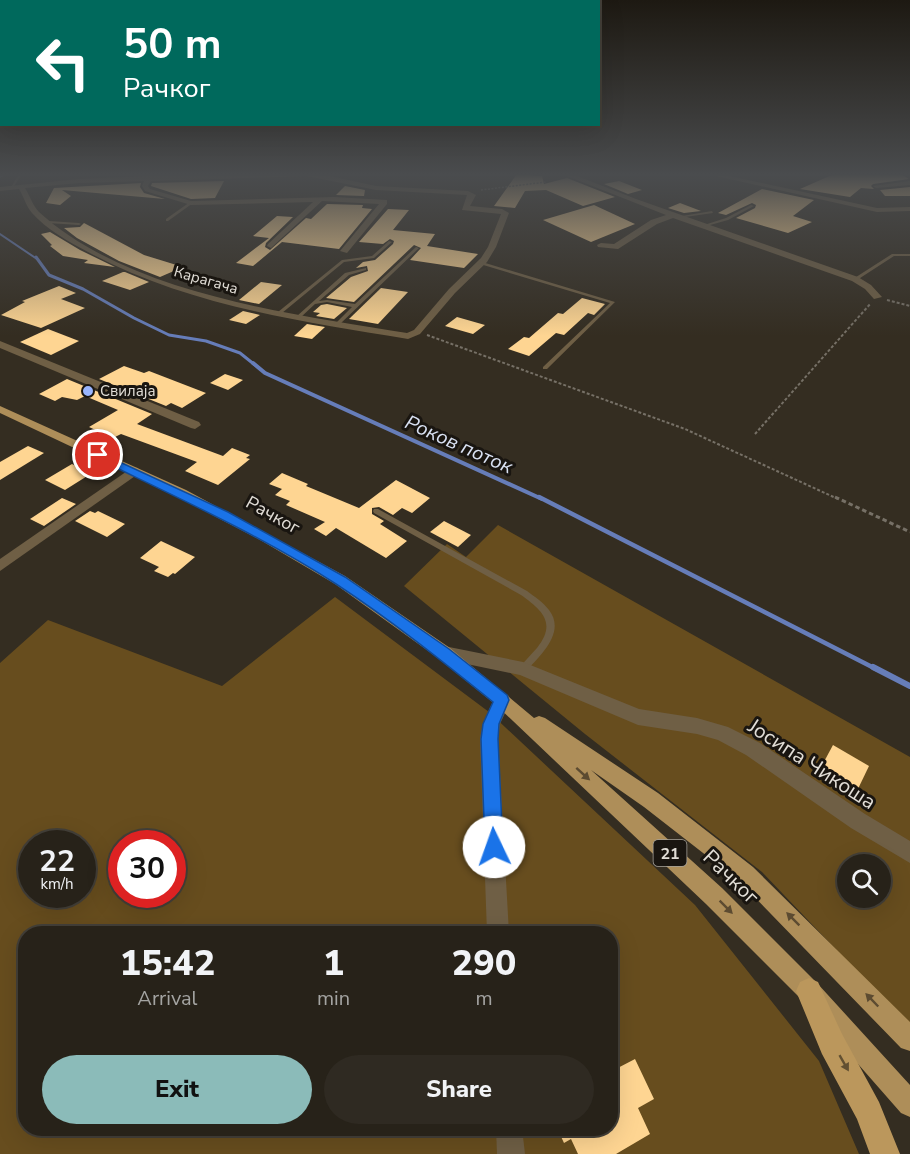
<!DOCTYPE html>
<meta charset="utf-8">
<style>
:root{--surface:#272219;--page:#2f2a22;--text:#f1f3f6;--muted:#a4a4a2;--line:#433f38;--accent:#8bbbb9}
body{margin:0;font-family:"Nunito Sans",sans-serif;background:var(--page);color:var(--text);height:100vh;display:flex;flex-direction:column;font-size:22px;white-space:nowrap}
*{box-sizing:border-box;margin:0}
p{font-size:20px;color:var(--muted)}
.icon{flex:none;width:33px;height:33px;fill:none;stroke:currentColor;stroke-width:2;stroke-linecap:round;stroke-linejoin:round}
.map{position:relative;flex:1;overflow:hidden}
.sheet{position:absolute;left:18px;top:926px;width:600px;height:210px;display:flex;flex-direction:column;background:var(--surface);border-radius:24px;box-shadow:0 6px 24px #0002,0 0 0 2px var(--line)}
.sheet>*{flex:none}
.guide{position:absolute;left:0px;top:0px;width:600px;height:126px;box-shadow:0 6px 24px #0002,0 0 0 2px var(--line);background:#00695c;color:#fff;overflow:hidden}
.tools{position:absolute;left:837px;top:854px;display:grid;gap:12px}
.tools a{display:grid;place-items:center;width:54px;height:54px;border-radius:50%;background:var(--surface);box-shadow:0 6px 24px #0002,0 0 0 2px var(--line);font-size:30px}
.speed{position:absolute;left:18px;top:830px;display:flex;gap:12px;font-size:30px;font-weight:700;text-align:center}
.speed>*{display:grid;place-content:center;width:78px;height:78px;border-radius:50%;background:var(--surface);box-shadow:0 6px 24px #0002,0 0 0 2px var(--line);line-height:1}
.speed small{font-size:15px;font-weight:400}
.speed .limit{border:9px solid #d22;background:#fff;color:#111}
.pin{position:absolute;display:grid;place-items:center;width:51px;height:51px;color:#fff;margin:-26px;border:3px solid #fff;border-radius:50%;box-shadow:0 2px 6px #0007}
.me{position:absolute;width:66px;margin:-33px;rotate:357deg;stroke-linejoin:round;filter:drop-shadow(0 0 4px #0008)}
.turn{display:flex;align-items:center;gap:21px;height:126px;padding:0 24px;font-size:27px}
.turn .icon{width:78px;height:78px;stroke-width:2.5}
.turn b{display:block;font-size:42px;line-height:51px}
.eta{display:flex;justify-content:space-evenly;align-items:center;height:102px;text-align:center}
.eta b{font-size:36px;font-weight:800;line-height:42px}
.primary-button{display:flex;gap:12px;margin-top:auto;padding:12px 24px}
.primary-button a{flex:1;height:69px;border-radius:36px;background:var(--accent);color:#111;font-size:24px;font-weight:800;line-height:69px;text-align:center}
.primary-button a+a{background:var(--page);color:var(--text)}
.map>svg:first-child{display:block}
.green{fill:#674d1e;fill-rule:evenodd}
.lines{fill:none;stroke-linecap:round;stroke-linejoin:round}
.stream-far4{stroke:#667db9;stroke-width:2}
.stream-far3{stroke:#667db9;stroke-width:3}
.stream-far2{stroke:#667db9;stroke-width:4}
.stream-far1{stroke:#667db9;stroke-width:4.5}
.stream{stroke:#667db9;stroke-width:6}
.building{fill:#fed592}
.path-far2{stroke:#767066;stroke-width:1.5;stroke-dasharray:2 1.5;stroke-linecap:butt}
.path-far1{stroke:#767066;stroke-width:2;stroke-dasharray:3 2;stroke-linecap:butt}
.path{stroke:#767066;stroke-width:3;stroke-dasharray:4.5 3;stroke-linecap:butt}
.service{fill:#6f5f45;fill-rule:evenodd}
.minor{fill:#6f5f45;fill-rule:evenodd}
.primary{fill:#ae8e59;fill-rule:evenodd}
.trunk{fill:#bb975c;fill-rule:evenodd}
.oneway{fill:#5c4b31}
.oneway2{fill:#625032}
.route{fill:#1a73e8;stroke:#114b97;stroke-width:1.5}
.poi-dot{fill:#99b5fd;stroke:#191510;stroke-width:2}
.labels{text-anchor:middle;stroke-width:6;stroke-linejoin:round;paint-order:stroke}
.far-street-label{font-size:15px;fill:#e2ded7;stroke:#191510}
.far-poi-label{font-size:15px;fill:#e2ded7;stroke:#191510;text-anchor:start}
.shield{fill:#191510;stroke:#a6a29b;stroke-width:1.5}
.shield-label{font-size:16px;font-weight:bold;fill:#e2ded7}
.street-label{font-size:18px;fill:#e2ded7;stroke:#191510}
.water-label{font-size:20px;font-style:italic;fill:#dae2f3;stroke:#191510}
.near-street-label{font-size:21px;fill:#e2ded7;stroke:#191510}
</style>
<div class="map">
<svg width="910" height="1154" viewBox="0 0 910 1154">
<rect width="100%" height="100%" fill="#342d21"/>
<g class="green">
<path d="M498 525 910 757V1027L762 872 585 734 404 586 447 544 466 557ZM848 864H880V897H848Z"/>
<path d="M335 597 489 712 695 905 819 1061 859 1154H0V663L48 620 222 686ZM32 843H82V894H32ZM122 843H172V894H122ZM26 933H610V1128H26Z"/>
</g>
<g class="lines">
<g class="stream-far4">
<path d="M0 177 4 174"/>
<path d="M0 234 37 259"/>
</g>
<path class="stream-far3" d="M36 257 49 275 83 289 134 318 169 335 206 341 240 353 255 365"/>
<path class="stream-far2" d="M253 363 265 373 542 499"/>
<path class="stream-far1" d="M539 497 876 669"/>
<path class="stream" d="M873 667 910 686"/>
</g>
<g class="building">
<path d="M517 174 542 176 544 184 567 178 615 197 583 206 546 190 525 191 515 208 494 206Z"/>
<path d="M834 174H901L909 179 873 184 871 186 874 189 861 188 850 197 800 189Z"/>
<path d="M224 181 215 198 191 199 151 186 152 183Z"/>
<path d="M619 181 642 190 628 194 604 184Z"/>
<path d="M141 183 140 187 144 193 165 199 62 190 71 196 60 205 46 203 54 188Z"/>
<path d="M345 186 365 190 364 196 336 195Z"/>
<path d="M910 187V196H885L880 190Z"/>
<path d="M762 189 814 200 793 216 812 222 788 233 736 218 755 208 756 205 752 203 726 215 718 213Z"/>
<path d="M680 203 701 211 684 213 668 208Z"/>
<path d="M327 204 363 205 362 208 372 209 339 249 282 242 253 266 236 263 269 238 253 236 277 216 293 217 266 243 265 247 270 250 306 218 311 219Z"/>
<path d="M594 205 635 224 591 242 543 220Z"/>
<path d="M388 209 409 210 393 230 435 234 427 246 478 254 464 268 410 260 421 248 414 245 354 302 326 298 351 277 368 271 367 266 356 268 363 262 375 260 393 244 394 241 390 239 383 244 359 242Z"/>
<path d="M84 223 144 255 183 267 160 277 119 261 77 238 64 228 80 227Z"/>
<path d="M50 232 80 250 115 267 84 263 88 260 63 256 50 246 52 245 41 234Z"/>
<path d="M123 272H125L149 282 130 290 102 281Z"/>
<path d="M261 282 282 285 259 304 239 300Z"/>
<path d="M59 286 76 293 61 299 85 308 41 328 1 315 25 302 22 301Z"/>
<path d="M381 288 408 292 378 324 349 319Z"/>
<path d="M582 298 605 304 594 315 588 313 564 335 556 333 529 356 508 349 524 337 529 338 558 313 563 314Z"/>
<path d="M327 304 347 308 334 319 316 316 320 313 313 312 321 305Z"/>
<path d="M243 311 260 315 246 324 229 320Z"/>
<path d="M457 317 485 325 473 334 445 326Z"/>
<path d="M307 324 325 327 312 339 294 336Z"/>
<path d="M48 329 79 341 51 355 20 342Z"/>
<path d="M124 366 144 373 149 371 206 393 182 408 171 403 166 406 99 379Z"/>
<path d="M225 374 243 380 228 390 210 383Z"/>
<path d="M67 379 152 414 137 424 223 456 232 448 250 455 246 458 250 459 218 485 185 471 197 462 121 434 113 438 89 427 118 410 85 396 77 400 62 397 55 401 39 394Z"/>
<path d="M28 446 44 453 0 480V462Z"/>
<path d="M72 464 92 473 65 490 45 480Z"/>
<path d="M282 473 308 484 306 486 359 508 396 480 430 498 412 513 402 508 393 515 379 507 372 508V514L384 521 380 524 407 541 386 558 336 528 326 536 314 529 325 522 286 505 290 501 275 495 282 489 269 484Z"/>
<path d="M62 498 76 504 44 526 30 519Z"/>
<path d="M90 511 95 513 98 511 125 524 107 537 75 521Z"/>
<path d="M444 521 471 535 458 547 430 532Z"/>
<path d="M161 541 195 557 175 574 173 573 168 577 154 571 159 567 140 558Z"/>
<path d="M833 745 869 766 856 793 819 771Z"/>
<path d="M635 1059 654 1099 638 1108 650 1134 616 1154H578L571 1139 564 1143 557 1128H610V1072Z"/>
</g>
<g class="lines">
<path class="path-far2" d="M481 190 546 182"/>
<g class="path-far1">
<path d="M887 300 910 306"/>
<path d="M427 335 685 429 838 499"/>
<path d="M755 434 871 303"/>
</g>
<path class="path" d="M835 497 910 532"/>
<g class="service">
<path d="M19 174H22L12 189H10Z"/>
<path d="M190 202 193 203 168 221H166V219Z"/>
<path d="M751 205 754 206 728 220 703 227 701 226 726 218Z"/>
<path d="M712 211 713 213 678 218 676 217Z"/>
<path d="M49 221 79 223 81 224 79 225 48 223Z"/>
<path d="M389 241 392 242 374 258 344 262 282 313 278 312 342 260 372 256Z"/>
<path d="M416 247 419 248 340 324 336 323 352 307 327 302 315 304 301 317 297 316 345 273 366 268V270L349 275 319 301 327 300 355 304Z"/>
<path d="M892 254H910V256H894L857 280 853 279Z"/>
<path d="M480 262H482L615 302 547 369H543V367L610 303 480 264Z"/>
<path d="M374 509H378L527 591C535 597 543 602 549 610 566 632 541 655 526 671L523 672 520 671 519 669C524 661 531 655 537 648 557 623 542 610 521 595L374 513 373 511Z"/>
</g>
<g class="minor">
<path d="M320 174 376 186 468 191 476 195 470 206 502 209 509 213 496 247 487 262 455 293 420 334 408 339C299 321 186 305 88 252 69 242 46 229 32 213 26 206 24 197 19 189L0 191V187L79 179 149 176ZM307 176 376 190 467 195 462 210 501 214 488 247 481 258 449 289 414 330 407 333C291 314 129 294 39 212 33 206 30 196 25 188L79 183 144 181 142 186 145 191 191 205 313 202 268 244 267 246 271 248 322 201 379 204 340 251 347 253 387 204V200L334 197 191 201 150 189 148 186 151 181Z"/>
<path d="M562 174H572L636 199 858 277 871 285 882 297 874 299 865 289 852 281 673 218 657 224 618 249 598 247 597 245 601 243 614 244 651 220 666 215Z"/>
<path d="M707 174H720L877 208 910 207V211L877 212Z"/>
<path d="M910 181V185L876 188 873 186Z"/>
<path d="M0 341 199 422 201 425 195 429 191 428 0 348Z"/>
<path d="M133 467 138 468 139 471 138 474 0 571V559Z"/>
<path d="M444 646 523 662 639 709 697 718 728 727 760 743 865 814 910 841V863L851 828 746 755 718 740 697 734 638 725 520 675 438 658 436 653 438 648Z"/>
<path d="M502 693 508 695 511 700 500 724 498 739 509 933H487L480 739C482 723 489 710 496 695Z"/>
<path d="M496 1128H522L525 1154H497Z"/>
</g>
<path class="primary" d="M0 406 186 490 345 576 450 648 534 718 539 716 545 718 658 793 753 867 910 1022V1051L901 1048 739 881 644 807 591 770 722 888 817 983 910 1085V1117L901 1113 801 999 706 904 496 705 438 658 335 584 262 541 176 496 0 413Z"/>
<path class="trunk" d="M809 978 818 982 842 1034 879 1102 900 1154H870L857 1119 822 1054 796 991 800 982Z"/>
</g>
<defs><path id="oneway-solid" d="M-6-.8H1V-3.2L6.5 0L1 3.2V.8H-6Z" transform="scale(1.5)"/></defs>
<g class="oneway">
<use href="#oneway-solid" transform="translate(583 774) rotate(42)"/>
<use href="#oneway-solid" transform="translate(726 907) rotate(45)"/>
<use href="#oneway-solid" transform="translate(793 919) rotate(-135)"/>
<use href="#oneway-solid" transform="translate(872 1000) rotate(-134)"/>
</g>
<use class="oneway2" href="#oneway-solid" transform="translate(844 1063) rotate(60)"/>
<linearGradient id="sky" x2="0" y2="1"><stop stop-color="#1d1912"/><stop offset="0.52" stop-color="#4a4c4e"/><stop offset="1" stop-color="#4a4c4e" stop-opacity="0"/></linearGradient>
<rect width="910" height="336" fill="url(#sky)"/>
<path class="route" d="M98 452 228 512 345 577 449 649 507 695 509 700 499 724 498 739 503 847 501 853 494 856 487 853 485 847 481 739 483 724 493 702C442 661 391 620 336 584 260 535 176 497 94 457L92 455Z"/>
<circle class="poi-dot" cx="88" cy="391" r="6"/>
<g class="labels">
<g class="far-street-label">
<text transform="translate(206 280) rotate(16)" y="5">Карагача</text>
</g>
<g class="far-poi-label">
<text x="100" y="396">Свилаја</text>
</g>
<rect class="shield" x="653.5" y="840" width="33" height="26" rx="4.5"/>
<g class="shield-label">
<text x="670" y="859">21</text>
</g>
<g class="street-label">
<text transform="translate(273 515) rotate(29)" y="6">Рачког</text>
</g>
<g class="water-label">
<text transform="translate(459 444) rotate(24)" y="7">Роков поток</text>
</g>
<g class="near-street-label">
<text transform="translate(812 764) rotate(33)" y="7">Јосипа Чикоша</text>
<text transform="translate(731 877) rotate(44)" y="7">Рачког</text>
</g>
</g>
</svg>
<div class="tools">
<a><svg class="icon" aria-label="search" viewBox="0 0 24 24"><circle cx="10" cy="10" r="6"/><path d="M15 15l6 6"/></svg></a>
</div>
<div class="speed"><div>22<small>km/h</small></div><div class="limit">30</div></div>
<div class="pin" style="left:98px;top:455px;background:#d93025"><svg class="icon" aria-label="arrive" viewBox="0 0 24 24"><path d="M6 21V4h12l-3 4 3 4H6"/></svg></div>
<svg class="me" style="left:494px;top:847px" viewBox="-20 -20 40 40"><circle r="19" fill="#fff"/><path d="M0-13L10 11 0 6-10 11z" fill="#1a73e8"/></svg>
<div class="guide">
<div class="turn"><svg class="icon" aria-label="left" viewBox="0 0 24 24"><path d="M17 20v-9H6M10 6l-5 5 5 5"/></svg><div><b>50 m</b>Рачког</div></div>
</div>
<section class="sheet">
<div class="eta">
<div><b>15:42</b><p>Arrival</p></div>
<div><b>1</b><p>min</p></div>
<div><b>290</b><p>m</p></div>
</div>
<div class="primary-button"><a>Exit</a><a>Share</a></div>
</section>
</div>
